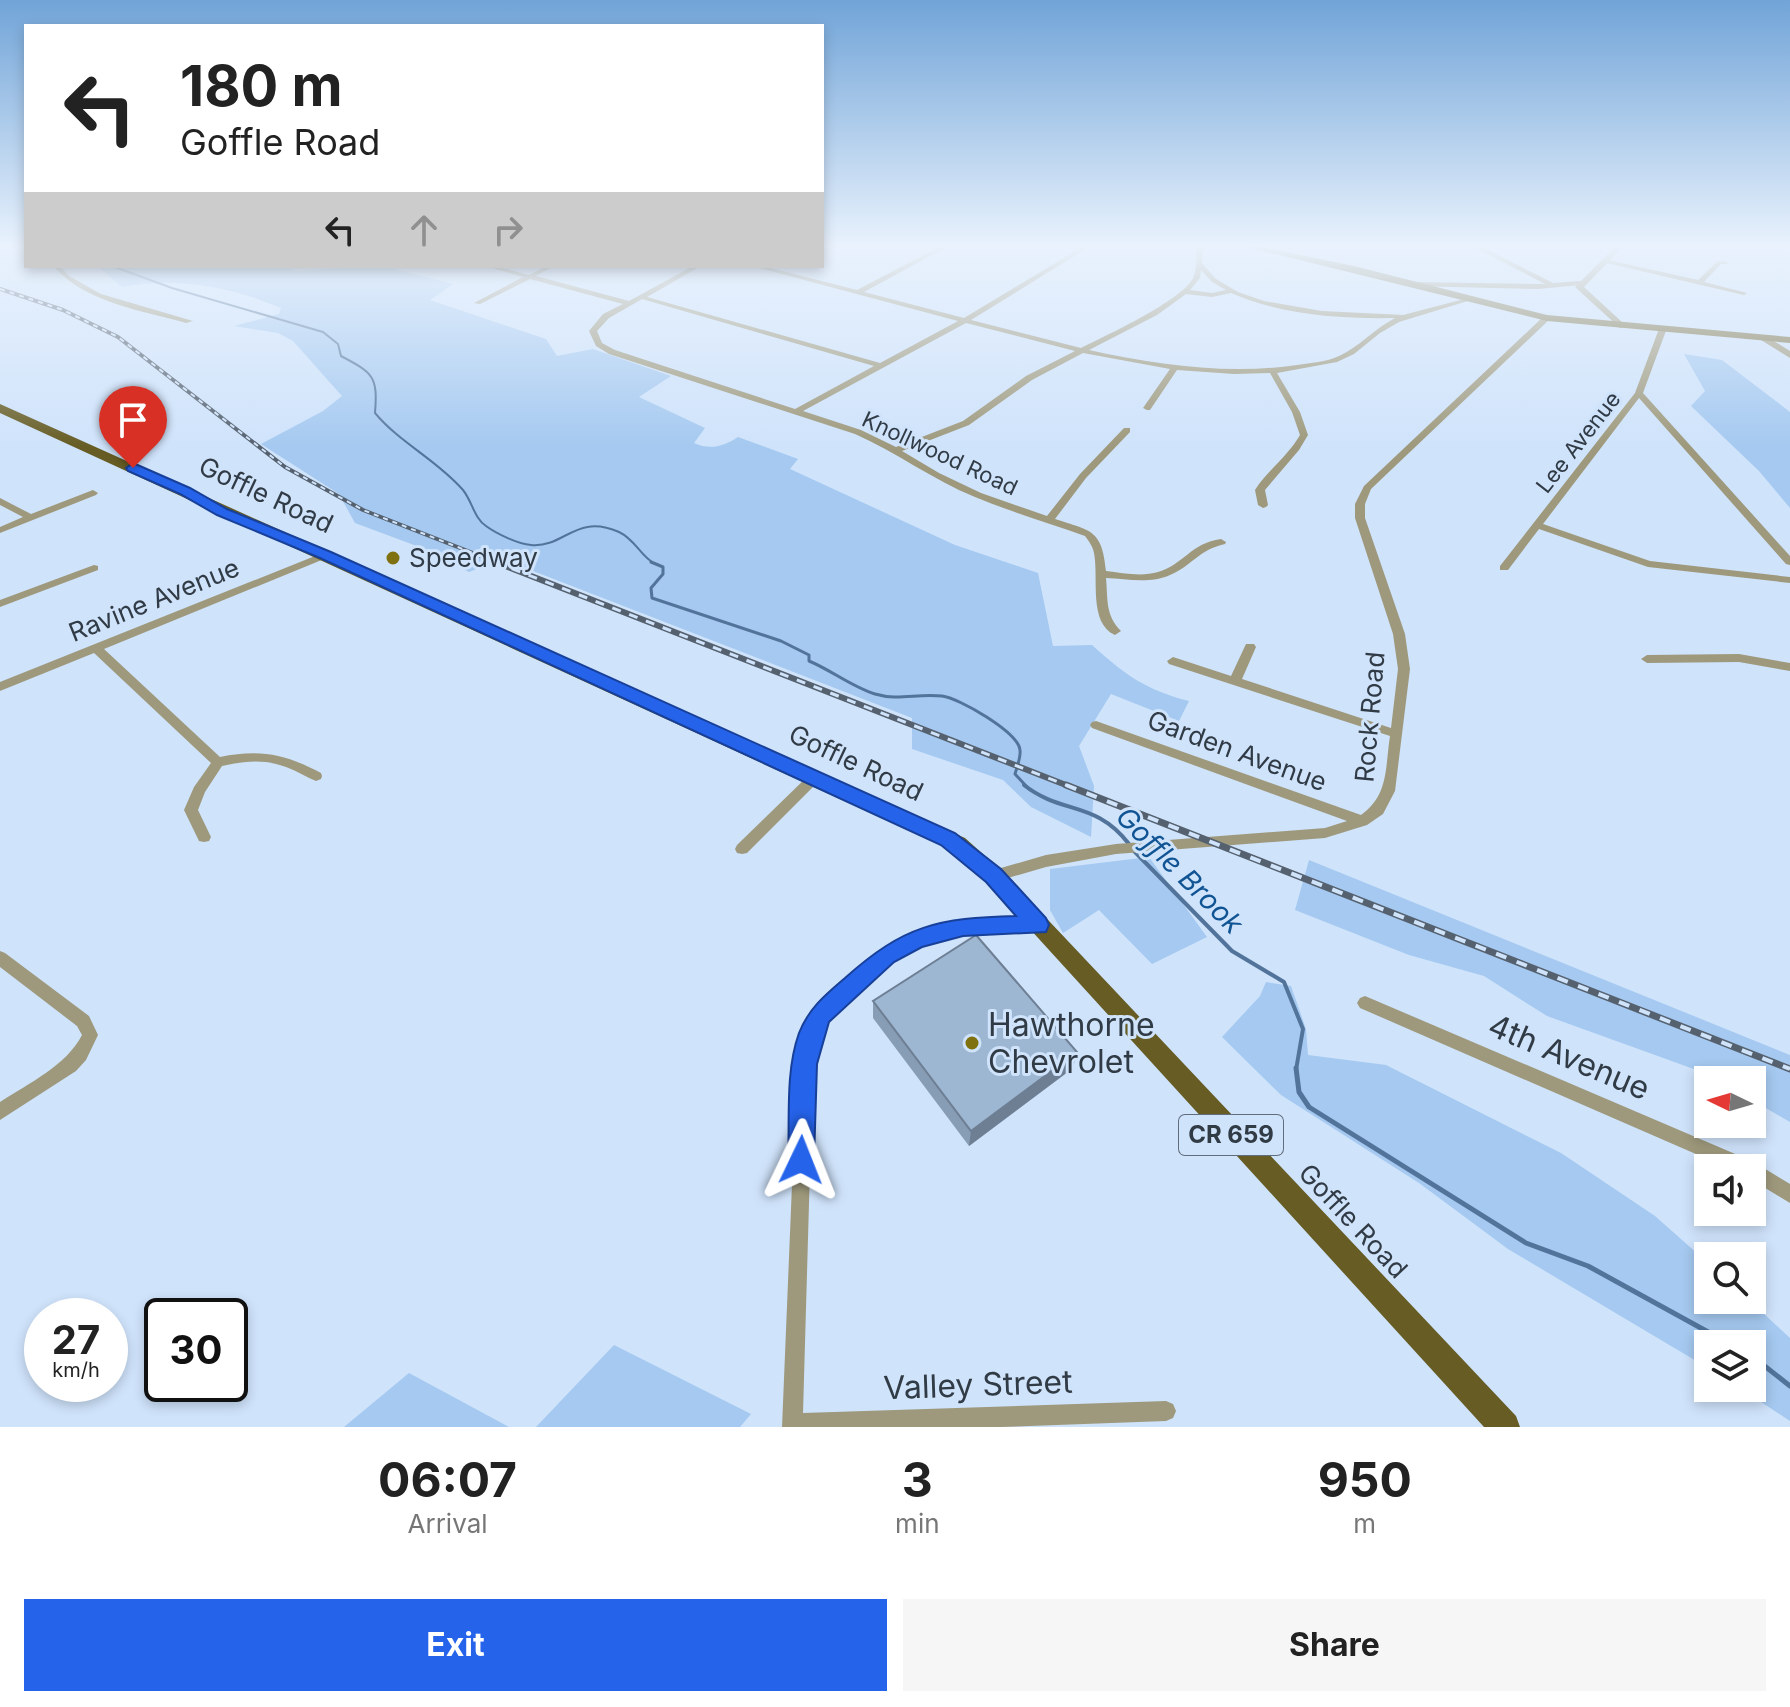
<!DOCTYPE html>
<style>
:root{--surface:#fff;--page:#f6f6f6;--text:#222;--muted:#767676;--accent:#2563eb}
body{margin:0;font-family:Inter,sans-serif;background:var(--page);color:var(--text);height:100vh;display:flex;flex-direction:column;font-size:30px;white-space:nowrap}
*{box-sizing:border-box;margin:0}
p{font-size:26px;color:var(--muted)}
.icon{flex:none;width:44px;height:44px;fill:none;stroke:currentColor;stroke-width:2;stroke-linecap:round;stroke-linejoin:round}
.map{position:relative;height:1427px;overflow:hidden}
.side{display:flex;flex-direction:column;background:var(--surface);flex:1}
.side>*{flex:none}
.banner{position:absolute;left:24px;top:24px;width:800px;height:244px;border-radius:0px;box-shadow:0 4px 12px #0003;background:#fff;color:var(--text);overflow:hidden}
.needle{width:52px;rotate:275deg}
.tools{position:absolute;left:1694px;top:1066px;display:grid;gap:16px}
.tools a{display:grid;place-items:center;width:72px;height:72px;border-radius:0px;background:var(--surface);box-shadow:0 4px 12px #0003;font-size:40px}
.speed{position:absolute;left:24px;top:1298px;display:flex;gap:16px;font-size:40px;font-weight:700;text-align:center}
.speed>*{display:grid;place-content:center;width:104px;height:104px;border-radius:50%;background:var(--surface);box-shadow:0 4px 12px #0003;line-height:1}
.speed small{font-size:20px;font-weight:400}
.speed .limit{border:4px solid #111;border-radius:12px;background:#fff;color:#111}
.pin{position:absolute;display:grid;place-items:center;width:68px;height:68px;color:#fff;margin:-82px -34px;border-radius:50% 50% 50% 0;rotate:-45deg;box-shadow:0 0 8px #0007}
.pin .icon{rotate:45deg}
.me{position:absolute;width:88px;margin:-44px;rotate:2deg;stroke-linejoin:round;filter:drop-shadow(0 0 6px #0008)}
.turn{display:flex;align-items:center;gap:28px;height:168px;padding:0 24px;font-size:36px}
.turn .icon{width:104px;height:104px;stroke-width:2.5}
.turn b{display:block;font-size:56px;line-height:68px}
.lanes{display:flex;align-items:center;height:76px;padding:0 24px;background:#0003;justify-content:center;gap:40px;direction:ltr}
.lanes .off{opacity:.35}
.eta{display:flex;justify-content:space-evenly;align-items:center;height:136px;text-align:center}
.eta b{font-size:48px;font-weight:700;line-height:56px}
.action{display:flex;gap:16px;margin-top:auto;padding:16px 24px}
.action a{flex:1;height:92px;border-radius:0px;background:var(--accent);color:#fff;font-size:32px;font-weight:700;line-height:92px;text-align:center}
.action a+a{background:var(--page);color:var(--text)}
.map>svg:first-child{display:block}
.green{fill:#a5c9f0}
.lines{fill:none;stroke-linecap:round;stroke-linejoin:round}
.stream-far3{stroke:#52749b;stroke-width:2}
.stream-far2{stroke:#52749b;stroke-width:3}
.stream-far1{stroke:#52749b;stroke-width:4}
.stream{stroke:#52749b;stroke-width:5}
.minor{fill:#9e997c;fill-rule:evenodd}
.tertiary{fill:#9e997c;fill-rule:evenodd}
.secondary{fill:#7d754a;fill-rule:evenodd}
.primary{fill:#665c24;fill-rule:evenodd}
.rail-far2-casing{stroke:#55616f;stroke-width:4}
.rail-far1-casing{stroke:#55616f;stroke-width:6}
.rail-casing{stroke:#55616f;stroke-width:7}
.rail-far2{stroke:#cfe3fb;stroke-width:2;stroke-dasharray:5;stroke-linecap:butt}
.rail-far1{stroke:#cfe3fb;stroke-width:3;stroke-dasharray:9;stroke-linecap:butt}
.rail{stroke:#cfe3fb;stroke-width:4;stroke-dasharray:11;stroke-linecap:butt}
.wall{fill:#879db5}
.shaded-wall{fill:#6e7f93}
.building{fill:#9db6d2;stroke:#6e7f93;stroke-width:2}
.route{fill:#2563eb;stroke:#184099;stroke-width:2}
.poi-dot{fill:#807110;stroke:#cfe3fb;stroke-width:3}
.labels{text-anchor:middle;stroke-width:6;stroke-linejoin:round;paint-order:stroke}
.far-street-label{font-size:22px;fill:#313b46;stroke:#cfe3fb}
.shield{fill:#cfe3fb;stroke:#606d7c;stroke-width:2}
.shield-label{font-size:24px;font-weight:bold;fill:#313b46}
.street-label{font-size:26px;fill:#313b46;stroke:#cfe3fb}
.poi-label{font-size:26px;fill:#313b46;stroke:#cfe3fb;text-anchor:start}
.water-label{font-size:28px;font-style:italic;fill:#115493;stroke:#cfe3fb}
.near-poi-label{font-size:32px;fill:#313b46;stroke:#cfe3fb;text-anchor:start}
.near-street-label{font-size:32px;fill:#313b46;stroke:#cfe3fb}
</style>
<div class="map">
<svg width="1790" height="1427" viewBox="0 0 1790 1427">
<rect width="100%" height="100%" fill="#cfe3fb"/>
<g class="green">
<path d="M97 266H280L297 271 381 266 453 284 430 300 546 339 557 356 593 349 671 376 639 397 705 428 694 443C710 450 723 447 738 437L798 459 790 469 955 545 1038 573 1053 646 1092 645C1125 675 1146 690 1189 701L1179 721 1111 694 1079 746 1094 786 1091 837 1031 807 1003 780 912 749V718L502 559 469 572 422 548 355 523 339 494 261 444 323 411 342 396 293 341 278 333 234 326 279 314 281 308C233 287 174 276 122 287Z"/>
<path d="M1684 354 1722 360 1790 412V508L1759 471 1691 406 1705 391Z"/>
<path d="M1149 857 1207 937 1152 964 1099 910 1063 933 1050 910V869Z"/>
<path d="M1309 860 1790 1055V1122L1752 1100V1080H1716L1702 1072 1547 1016 1484 976 1409 955 1295 910Z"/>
<path d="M1266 982 1291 986 1306 1029 1308 1055 1386 1065 1561 1153 1655 1216 1708 1263V1300H1749L1790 1338V1421L1740 1388H1752V1344H1708V1368L1508 1249 1419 1183 1281 1095 1222 1037 1260 996Z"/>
<path d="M614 1345 751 1414 740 1427H536Z"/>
<path d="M409 1373 509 1427H344Z"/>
</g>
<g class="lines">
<path class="stream-far3" d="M112 266 172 288 323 332 338 344 341 356C373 373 378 376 375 413 400 443 437 460 463 490 472 501 474 518 486 526 497 534 518 544 531 545 565 548 575 513 619 532 636 540 640 556 655 564"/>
<path class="stream-far2" d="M651 562 663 567V574L651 588 652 598 781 641 809 655V661C831 670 852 687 875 694 898 701 918 693 942 696 959 698 1018 732 1020 750 1021 757 1017 767 1015 774L1027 787"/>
<g class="stream-far1">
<path d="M1024 785C1062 815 1095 800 1129 844"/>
<path d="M1134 851 1232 951 1284 982 1303 1029 1296 1070"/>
</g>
<g class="stream">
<path d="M1296 1068 1299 1092 1309 1107 1526 1243 1588 1266 1730 1344"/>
<path d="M1752 1356 1790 1386"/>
</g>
<g class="minor">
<path d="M939 247H947L864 292 964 318 1082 247H1089L971 320 1081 348C1105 336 1183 300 1193 278 1197 270 1196 256 1197 247H1203L1202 263 1216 279 1238 292 1264 301 1322 311 1403 315 1468 298 1471 300 1399 322 1380 333 1354 354 1337 362 1277 373 1300 412 1308 435 1299 450 1265 490 1268 505 1266 507 1263 508 1258 505 1255 490C1268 470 1288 456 1300 435L1292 412 1270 373 1234 374 1177 370 1150 410H1147L1143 408 1170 369 1083 353 1032 380 969 425 902 451 939 473 981 493 1047 516 1080 474 1124 428H1130V432L1086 478 1055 519C1091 531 1102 529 1106 571 1122 573 1142 577 1158 572 1183 565 1191 543 1221 539L1226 542 1225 544C1198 550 1192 566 1170 575 1150 584 1127 579 1106 578 1108 599 1105 615 1121 631L1115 635C1088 623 1099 578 1094 553 1093 547 1089 541 1085 536 1049 523 1011 512 975 497 933 480 896 452 855 434L609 354 596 346 589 331 603 314 623 304 530 279 480 304 474 303 523 277 485 266H496L529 275 546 266H554L536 276 629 301 693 266H701L647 297 880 363 958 321 752 266H763L857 290ZM1201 270 1212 282 1226 290 1212 293 1190 290 1200 278ZM1231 293C1282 315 1340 319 1395 318 1374 329 1359 347 1339 356 1326 362 1311 363 1297 365 1228 375 1157 365 1089 350L1157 315 1186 294 1212 297ZM642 299 874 366 795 409 615 350 602 343 597 331 609 318ZM966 323 1075 351 1026 376 963 421 896 447 861 430 803 411Z"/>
<path d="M1474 247H1482L1553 283 1580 281 1583 283 1580 285 1538 289 1411 286 1408 284 1411 282 1545 284Z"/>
<path d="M1604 259 1698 280 1718 261 1727 262V264H1721L1704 282 1747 293 1744 295 1602 262 1601 261Z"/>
<path d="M53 266H60L69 276 101 294 193 321 186 323C140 310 86 303 53 266Z"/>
<path d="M1544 316 1551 318 1371 489 1365 504V518L1405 634 1410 669 1395 791 1383 814 1367 825 1325 838 1116 854 1046 867 994 882 989 880 987 876 989 872 994 870 1046 855 1116 844 1325 828 1347 821 1092 728 1090 725 1092 722 1096 721 1361 815C1389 795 1385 768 1390 736L1169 664 1167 661 1173 657 1231 676 1246 644H1254L1256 647 1242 679 1391 728 1398 669 1393 634 1355 518V504L1364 486Z"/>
<path d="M1660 326 1667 328 1643 393 1790 556V565L1786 564 1639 398 1543 524 1650 561 1790 577V583L1648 567 1539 529 1508 570H1500V566L1635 393Z"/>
<path d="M93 490 98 493 96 495 0 533V527L23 517 0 505V498L31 514Z"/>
<path d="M325 552 329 553V557L104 649 220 757C260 749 285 754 321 773L322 776 321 779 316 781C306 777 297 771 286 767 265 759 244 761 222 766L205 792 198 810 211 837 209 841 204 842 199 841 184 810 194 787 211 763 94 653 0 691V682Z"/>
<path d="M94 565 98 566V570L0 607V600Z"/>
<path d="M1739 654 1790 663V671L1739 662 1647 663 1641 659 1647 655Z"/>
<path d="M815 772 820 774 821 777 820 780 747 853 742 854 737 853 735 849 737 845 810 774Z"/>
<path d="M1038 919 1043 921 1045 925 1043 929 1038 931C1007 932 975 931 945 937 905 946 848 988 826 1023 819 1035 816 1050 813 1064L803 1413 1166 1401 1173 1404 1176 1411 1173 1418 1166 1421 1001 1427H782L797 1064C801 1046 806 1028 816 1012 839 974 903 933 946 924 976 918 1007 919 1038 919Z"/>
<path d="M0 951 5 953 89 1016 98 1035 86 1060 76 1071 0 1120V1102C29 1083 66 1066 82 1035L77 1026 0 967Z"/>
<path d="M1365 996 1754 1162 1790 1184V1203L1752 1180V1168H1728L1360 1008 1357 1003 1360 998Z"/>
</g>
<g class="tertiary">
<path d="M1615 247H1623L1584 287 1623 323V327L1620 328 1575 287Z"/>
<path d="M1764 335 1790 351V358L1761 340 1760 338Z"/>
</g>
<path class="secondary" d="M1247 247H1262L1354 266 1547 315 1790 337V343L1547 321Z"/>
<path class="primary" d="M0 404 965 838 1001 870 1516 1416 1520 1427H1484L987 882 951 850 0 413Z"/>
<defs>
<path id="rail-far2" d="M0 289 63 310 118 337 285 467 363 510 501 564"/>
<path id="rail-far1" d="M495 562 1071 787"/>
<path id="rail" d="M1066 785 1790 1069"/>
</defs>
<use href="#rail-far2" class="rail-far2-casing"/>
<use href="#rail-far1" class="rail-far1-casing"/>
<use href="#rail" class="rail-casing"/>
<use href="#rail-far2" class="rail-far2"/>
<use href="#rail-far1" class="rail-far1"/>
<use href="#rail" class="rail"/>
</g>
<path class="wall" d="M873 1001 1077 1052 1073 1068 969 1146 873 1018Z"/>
<path class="shaded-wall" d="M1077 1052 1073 1068 969 1146 971 1131Z"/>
<path class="building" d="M976 935 1077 1052 971 1131 873 1001Z"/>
<linearGradient id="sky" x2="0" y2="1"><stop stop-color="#71a4d8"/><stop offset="0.55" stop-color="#e9f2fd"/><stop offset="1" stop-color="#e9f2fd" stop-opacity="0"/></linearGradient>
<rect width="1790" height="447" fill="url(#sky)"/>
<path class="route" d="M133 463 190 488 227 509 331 552 955 833 1001 869 1046 918 1049 925 1046 932 963 936 922 947 894 962 829 1022 817 1064 814 1160 811 1170 801 1174 792 1170 788 1160C790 1120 785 1072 799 1033 809 1008 825 995 845 978 904 925 938 918 1016 916L986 882 941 845 320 558 217 515 180 494 128 471 126 468Z"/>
<g class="poi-dot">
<circle cx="393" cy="558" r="8"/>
<circle cx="972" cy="1043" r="8"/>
</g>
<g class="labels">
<g class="far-street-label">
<text transform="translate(1578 442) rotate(-52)" y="8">Lee Avenue</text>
<text transform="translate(940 453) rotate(25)" y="8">Knollwood Road</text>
</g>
<rect class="shield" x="1179" y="1115" width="104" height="40" rx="6"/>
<g class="shield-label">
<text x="1231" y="1143">CR 659</text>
</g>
<g class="street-label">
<text transform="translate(266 495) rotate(25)" y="9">Goffle Road</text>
<text transform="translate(154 600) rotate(-22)" y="9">Ravine Avenue</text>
<text transform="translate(1370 717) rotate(-85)" y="9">Rock Road</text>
<text transform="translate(1237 751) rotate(20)" y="9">Garden Avenue</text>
<text transform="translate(856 763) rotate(25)" y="9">Goffle Road</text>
<text transform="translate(1353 1221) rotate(47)" y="9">Goffle Road</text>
</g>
<g class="poi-label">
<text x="409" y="567">Speedway</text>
</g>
<g class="water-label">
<text transform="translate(1180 870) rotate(45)" y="10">Goffle Brook</text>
</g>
<g class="near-poi-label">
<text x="988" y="1036">Hawthorne<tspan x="988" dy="37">Chevrolet</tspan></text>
</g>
<g class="near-street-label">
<text transform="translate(1569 1057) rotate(23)" y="11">4th Avenue</text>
<text transform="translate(978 1385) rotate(-2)" y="11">Valley Street</text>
</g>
</g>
</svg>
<div class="tools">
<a><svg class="needle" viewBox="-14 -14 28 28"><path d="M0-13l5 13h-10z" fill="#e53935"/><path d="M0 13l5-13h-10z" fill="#767676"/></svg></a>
<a><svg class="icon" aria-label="sound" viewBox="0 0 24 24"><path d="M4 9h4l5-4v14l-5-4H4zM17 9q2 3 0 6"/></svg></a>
<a><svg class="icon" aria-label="search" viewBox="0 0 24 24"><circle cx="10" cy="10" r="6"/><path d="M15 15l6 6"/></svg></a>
<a><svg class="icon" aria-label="layers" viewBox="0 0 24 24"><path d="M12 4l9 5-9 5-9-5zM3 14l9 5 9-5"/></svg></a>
</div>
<div class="speed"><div>27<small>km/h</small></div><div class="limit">30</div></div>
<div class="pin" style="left:133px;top:468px;background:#d93025"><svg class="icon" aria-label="arrive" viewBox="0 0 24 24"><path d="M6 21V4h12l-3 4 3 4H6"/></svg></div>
<svg class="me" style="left:801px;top:1160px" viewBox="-20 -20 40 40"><path d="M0-17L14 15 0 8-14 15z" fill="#2563eb" stroke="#fff" stroke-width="4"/></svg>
<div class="banner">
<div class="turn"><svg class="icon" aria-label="left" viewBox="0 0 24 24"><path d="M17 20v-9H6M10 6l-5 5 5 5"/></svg><div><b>180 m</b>Goffle Road</div></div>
<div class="lanes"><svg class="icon" aria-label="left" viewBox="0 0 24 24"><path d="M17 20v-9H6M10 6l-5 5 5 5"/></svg><svg class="icon off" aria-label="ahead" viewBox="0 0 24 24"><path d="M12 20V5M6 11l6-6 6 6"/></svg><svg class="icon off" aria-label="right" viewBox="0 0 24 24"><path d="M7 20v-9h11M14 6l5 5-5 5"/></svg></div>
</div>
</div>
<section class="side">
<div class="eta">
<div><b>06:07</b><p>Arrival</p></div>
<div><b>3</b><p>min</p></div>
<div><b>950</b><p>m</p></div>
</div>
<div class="action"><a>Exit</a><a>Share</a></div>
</section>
